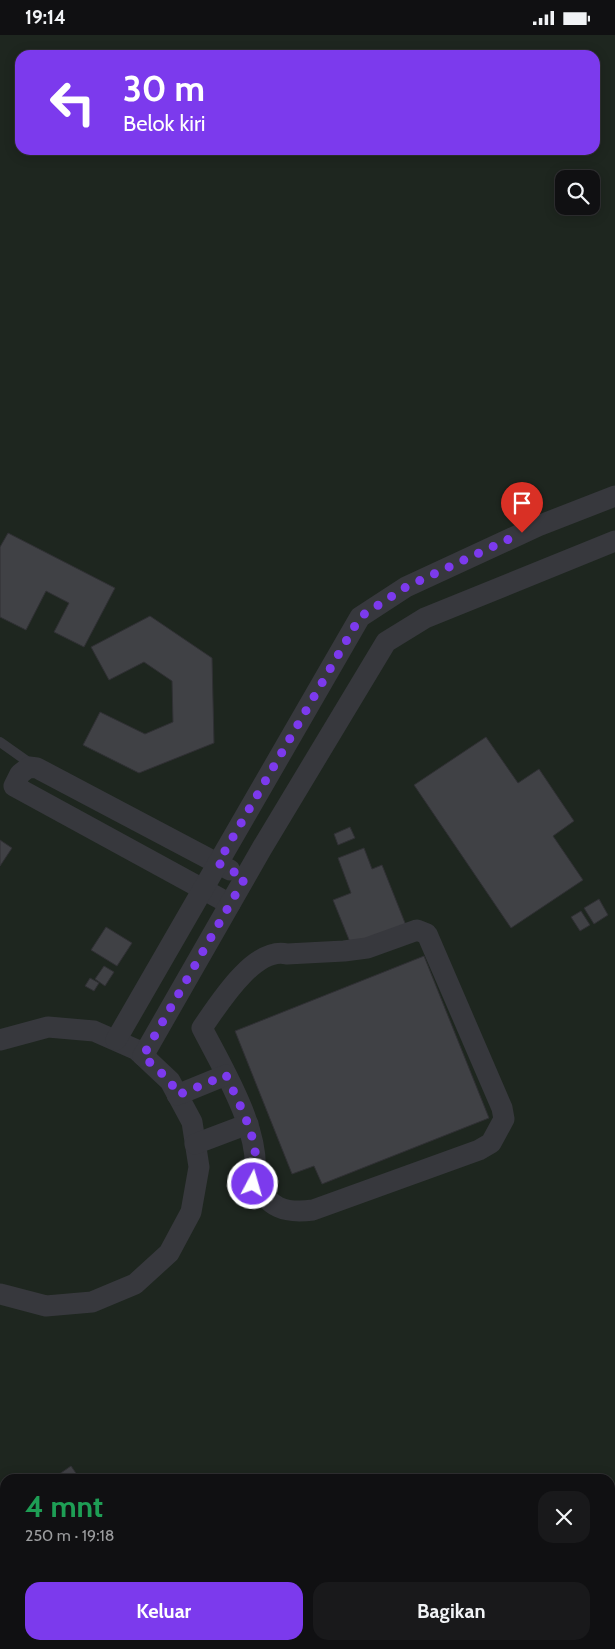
<!DOCTYPE html>
<html lang="id">
<meta charset="utf-8">
<style>
:root{--surface:#101012;--page:#19191b;--text:#f1f3f6;--muted:#9c9d9f;--line:#303032;--accent:#7c3aed}
body{margin:0;font-family:Cabin,sans-serif;background:var(--page);color:var(--text);height:100vh;display:flex;flex-direction:column;font-size:19px;white-space:nowrap}
*{box-sizing:border-box;margin:0}
p{font-size:16px;color:var(--muted)}
.icon{flex:none;width:28px;height:28px;fill:none;stroke:currentColor;stroke-width:2;stroke-linecap:round;stroke-linejoin:round}
.map{position:relative;flex:1;overflow:hidden}
.panel{position:absolute;left:0px;top:1439px;width:615px;height:176px;display:flex;flex-direction:column;background:var(--surface);border-radius:15px 15px 0 0;box-shadow:0 2px 12px #0003,0 0 0 1px var(--line)}
.panel>*{flex:none}
.guide{position:absolute;left:15px;top:15px;width:585px;height:105px;border-radius:15px;box-shadow:0 2px 12px #0003,0 0 0 1px var(--line);background:#7c3aed;color:#fff;overflow:hidden}
.buttons{position:absolute;left:555px;top:135px;display:grid;gap:10px}
.buttons a{display:grid;place-items:center;width:45px;height:45px;border-radius:10px;background:var(--surface);box-shadow:0 2px 12px #0003,0 0 0 1px var(--line);font-size:25px}
.pin{position:absolute;display:grid;place-items:center;width:42px;height:42px;color:#fff;margin:-51px -21px;border-radius:50% 50% 50% 0;rotate:-45deg;box-shadow:0 0 5px #0007}
.pin .icon{rotate:45deg}
.me{position:absolute;width:55px;margin:-28px;rotate:6deg;stroke-linejoin:round;filter:drop-shadow(0 0 4px #0008)}
.turn{display:flex;align-items:center;gap:18px;height:105px;padding:0 25px;font-size:22px}
.turn .icon{width:65px;height:65px;stroke-width:2.5}
.turn b{display:block;font-size:35px;line-height:42px}
.round{display:grid;place-items:center;flex:none;width:52px;height:52px;border-radius:15px;background:var(--page)}
.summary{display:flex;align-items:center;justify-content:space-between;height:85px;padding:0 25px}
h1{font-size:30px;font-weight:700;line-height:38px;color:#1e9e55}
.button{display:flex;gap:10px;margin-top:auto;padding:10px 25px}
.button a{flex:1;height:58px;border-radius:15px;background:var(--accent);color:#fff;font-size:20px;font-weight:700;line-height:58px;text-align:center}
.button a+a{background:var(--page);color:var(--text)}
.status{display:flex;justify-content:space-between;align-items:center;height:35px;padding:0 25px;background:var(--surface);direction:ltr}
.status svg{height:14px;fill:currentColor}
.map>svg:first-child{display:block}
.green{fill:#1e261f;fill-rule:evenodd}
.building{fill:#404145;stroke:#303034}
.lines{fill:none;stroke-linecap:round;stroke-linejoin:round}
.lane{stroke:#37383d;stroke-width:10}
.street{stroke:#37383d;stroke-width:21}
.route{stroke:#7c3aed;stroke-width:9;stroke-dasharray:0 16.2}
</style>
<div class="status"><b>19:14</b><svg viewBox="0 0 49 12"><path d="M0 12V9h3v3zM5 12V6h3v6zM10 12V3h3v9zM15 12V0h3v12zM26 1h20v11H26zM47 4h2v5h-2z"/></svg></div>
<div class="map">
<svg width="615" height="1614" viewBox="0 0 615 1614">
<rect width="100%" height="100%" fill="#161618"/>
<path class="green" d="M0 0H615V1614H0ZM20 20H595V115H20ZM564 144H591V171H564ZM5 1444H610V1610H5Z"/>
<g class="building">
<path d="M8 498 115 553 84 612 54 597 69 568 46 556 26 595 0 582V512Z"/>
<path d="M150 581 212 623 214 708 139 738 83 710 100 677 145 699 173 687 172 646 144 627 109 645 91 612Z"/>
<path d="M486 702 518 748 539 734 574 786 553 801 583 845 511 893 414 750Z"/>
<path d="M350 792 355 803 338 810 334 799Z"/>
<path d="M0 805 12 813 0 831Z"/>
<path d="M364 813 372 834 382 830 407 893 352 912 333 865 351 858 338 823Z"/>
<path d="M599 864 608 880 594 889 584 873Z"/>
<path d="M581 876 590 890 580 896 571 882Z"/>
<path d="M106 892 132 908 117 931 91 915Z"/>
<path d="M424 921 489 1083 322 1149 314 1131 292 1139 235 996Z"/>
<path d="M104 931 114 937 105 951 95 944Z"/>
<path d="M90 943 99 948 94 956 85 951Z"/>
<path d="M71 1431 80 1444H52Z"/>
<path d="M5 1477V1575L0 1579V1480Z"/>
<path d="M610 1523 615 1525V1597L609 1614H544L534 1610H610Z"/>
<path d="M104 1610H132L127 1614H107Z"/>
</g>
<g class="lines">
<path class="lane" d="M0 707 34 731"/>
<g class="street">
<path d="M230 869 14 751 20 739 29 732 37 733 230 835"/>
<path d="M417 895 427 899 502 1073 504 1084 491 1108 479 1115 313 1175C282 1179 272 1172 253 1149 266 1103 223 1034 202 993 218 970 254 911 287 919L344 916 367 913Z"/>
<path d="M0 1005 48 992 94 996 137 1015 170 1046 192 1087 199 1132 191 1177 169 1218 135 1249 92 1267 46 1271 0 1259"/>
<path d="M116 1005 360 582 406 552 538 491 615 461"/>
<path d="M143 1021 262 813 386 607 425 583 615 506"/>
<path d="M177 1060 226 1040"/>
<path d="M195 1109 248 1089"/>
<path d="M435 1610 442 1614"/>
<path d="M314 1614 320 1610"/>
</g>
</g>
<g class="lines">
<path class="route" d="M253 1149C264 1111 241 1074 226 1040L178 1060 170 1046 143 1021 245 843 218 828 360 582 406 552 522 498"/>
</g>
</svg>
<div class="buttons">
<a><svg class="icon" aria-label="search" viewBox="0 0 24 24"><circle cx="10" cy="10" r="6"/><path d="M15 15l6 6"/></svg></a>
</div>
<div class="pin" style="left:522px;top:498px;background:#d93025"><svg class="icon" aria-label="arrive" viewBox="0 0 24 24"><path d="M6 21V4h12l-3 4 3 4H6"/></svg></div>
<svg class="me" style="left:253px;top:1149px" viewBox="-20 -20 40 40"><circle r="17" fill="#7c3aed" stroke="#fff" stroke-width="3"/><path d="M0-11L8 9 0 5-8 9z" fill="#fff"/></svg>
<div class="guide">
<div class="turn"><svg class="icon" aria-label="left" viewBox="0 0 24 24"><path d="M17 20v-9H6M10 6l-5 5 5 5"/></svg><div><b>30 m</b>Belok kiri</div></div>
</div>
<section class="panel">
<div class="summary"><div><h1>4 mnt</h1><p>250 m · 19:18</p></div><a class="round"><svg class="icon" aria-label="close" viewBox="0 0 24 24"><path d="M6 6l12 12M18 6L6 18"/></svg></a></div>
<div class="button"><a>Keluar</a><a>Bagikan</a></div>
</section>
</div>
